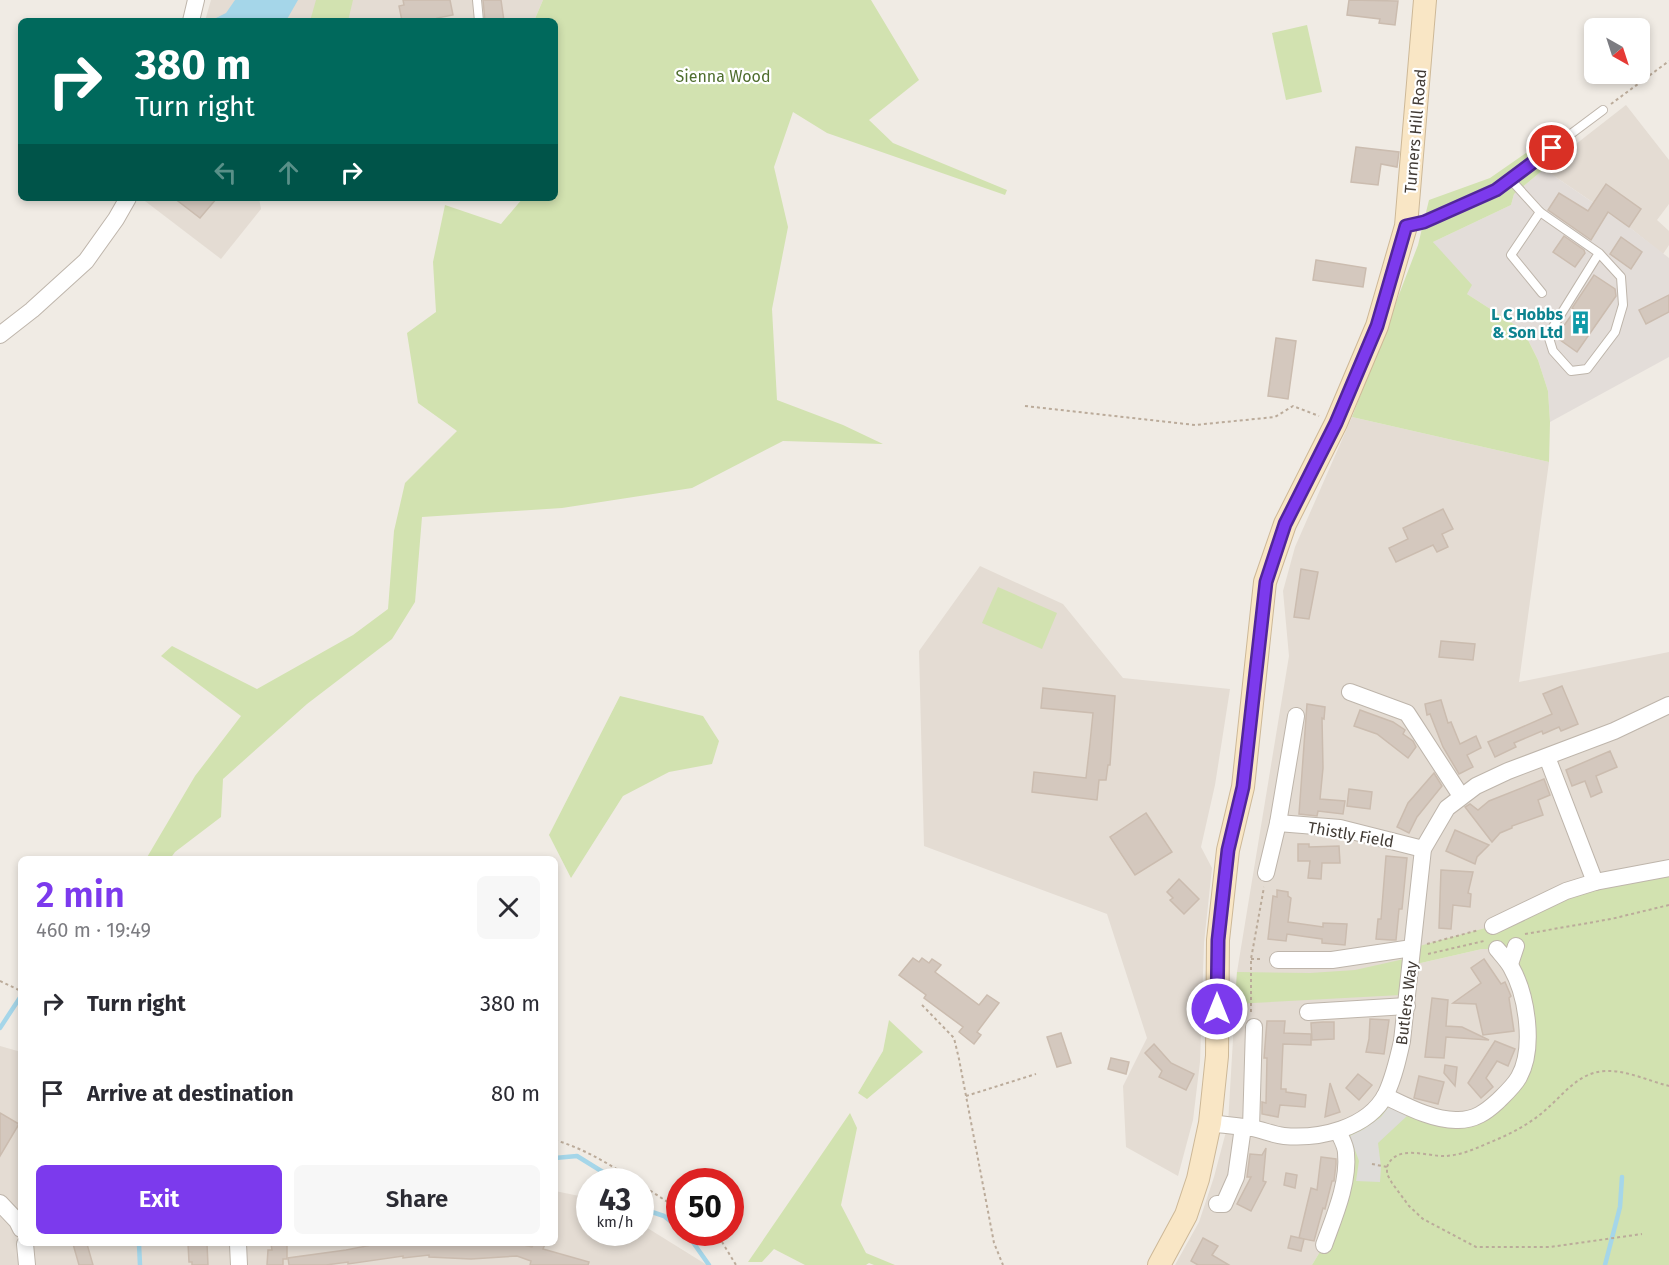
<!DOCTYPE html>
<meta charset="utf-8">
<style>
:root{--surface:#fff;--page:#f7f7f7;--text:#2b2b33;--muted:#7c7c81;--accent:#7c3aed}
body{margin:0;font-family:"Fira Sans",sans-serif;background:var(--page);color:var(--text);height:100vh;display:flex;flex-direction:column;font-size:22px;white-space:nowrap}
*{box-sizing:border-box;margin:0}
p{font-size:20px;color:var(--muted)}
.icon{flex:none;width:33px;height:33px;fill:none;stroke:currentColor;stroke-width:2;stroke-linecap:round;stroke-linejoin:round}
.map{position:relative;flex:1;overflow:hidden}
.drawer{position:absolute;left:18px;top:856px;width:540px;height:390px;display:flex;flex-direction:column;background:var(--surface);border-radius:9px;box-shadow:0 3px 9px #0003}
.drawer>*{flex:none}
.hud{position:absolute;left:18px;top:18px;width:540px;height:183px;border-radius:9px;box-shadow:0 3px 9px #0003;background:#00695c;color:#fff;overflow:hidden}
.needle{width:39px;rotate:141deg}
.buttons{position:absolute;left:1584px;top:18px;display:grid;gap:12px}
.buttons a{display:grid;place-items:center;width:66px;height:66px;border-radius:9px;background:var(--surface);box-shadow:0 3px 9px #0003;font-size:30px}
.speed{position:absolute;left:576px;top:1168px;display:flex;gap:12px;font-size:30px;font-weight:700;text-align:center}
.speed>*{display:grid;place-content:center;width:78px;height:78px;border-radius:50%;background:var(--surface);box-shadow:0 3px 9px #0003;line-height:1}
.speed small{font-size:15px;font-weight:400}
.speed .limit{border:9px solid #d22;background:#fff;color:#111}
.pin{position:absolute;display:grid;place-items:center;width:51px;height:51px;color:#fff;margin:-26px;border:3px solid #fff;border-radius:50%;box-shadow:0 2px 6px #0007}
.me{position:absolute;width:66px;margin:-33px;rotate:0deg;stroke-linejoin:round;filter:drop-shadow(0 0 4px #0008)}
.turn{display:flex;align-items:center;gap:21px;height:126px;padding:0 18px;font-size:27px}
.turn .icon{width:78px;height:78px;stroke-width:2.5}
.turn b{display:block;font-size:42px;line-height:51px}
.lanes{display:flex;align-items:center;height:57px;padding:0 18px;background:#0003;justify-content:center;gap:30px;direction:ltr}
.lanes .off{opacity:.35}
.round{display:grid;place-items:center;flex:none;width:63px;height:63px;border-radius:9px;background:var(--page)}
.head{display:flex;align-items:center;justify-content:space-between;height:102px;padding:0 18px}
h1{font-size:36px;font-weight:600;line-height:45px;color:var(--accent)}
.button{display:flex;gap:12px;margin-top:auto;padding:12px 18px}
.button a{flex:1;height:69px;border-radius:9px;background:var(--accent);color:#fff;font-size:24px;font-weight:600;line-height:69px;text-align:center}
.button a+a{background:var(--page);color:var(--text)}
ul{padding:0;list-style:none}
li{display:flex;align-items:center;gap:18px;height:90px;padding:0 18px}
li div{flex:1}
li b{display:block;font-size:22px}
li em{font-style:normal}
.map>svg:first-child{display:block}
.residential{fill:#e4dcd3}
.industrial{fill:#e3ddd9}
.green{fill:#d2e2b0}
.parking{fill:#dedcd9}
.water{fill:#a5d6e9}
.lines{fill:none;stroke-linecap:round;stroke-linejoin:round}
.stream{stroke:#a5d6e9;stroke-width:4.5}
.building{fill:#d4c8be;stroke:#cbbcaf;stroke-width:1.5}
.service-casing{stroke:#beb5ab;stroke-width:10}
.minor-casing{stroke:#beb5ab;stroke-width:18}
.secondary-casing{stroke:#cdb897;stroke-width:24}
.path{stroke:#bbab9a;stroke-width:2;stroke-dasharray:3 3;stroke-linecap:butt}
.service{stroke:#fff;stroke-width:8}
.minor{stroke:#fff;stroke-width:16}
.secondary{stroke:#f9e6c5;stroke-width:22}
.route-casing{stroke:#51269a;stroke-width:15}
.route{stroke:#7c3aed;stroke-width:10}
.labels{text-anchor:middle;stroke-width:4.5;stroke-linejoin:round;paint-order:stroke}
.park-label{font-size:16px;fill:#4f6e2e;stroke:#fff}
.street-label{font-size:16px;fill:#423b35;stroke:#fff}
.culture-label{font-size:16px;font-weight:bold;fill:#0d838f;stroke:#fff;text-anchor:end}
</style>
<div class="map">
<svg width="1669" height="1265" viewBox="0 0 1669 1265">
<rect width="100%" height="100%" fill="#f0ebe4"/>
<g class="residential">
<path d="M211 0H543L534 21H205Z"/>
<path d="M1626 105 1669 160V204L1657 220 1669 231V245L1663 254 1629 227 1544 169Z"/>
<path d="M141 198H259L261 209 221 259Z"/>
<path d="M1352 417 1549 462 1519 682 1669 652V868L1412 965 1482 949H1497L1521 992 1520 1076 1482 1115 1346 1151 1324 1245 1312 1265H1175L1199 1222 1214 1177 1228 1124 1237 972 1289 656 1283 591 1295 547Z"/>
<path d="M980 566 1063 604 1123 678 1230 689 1215 785 1201 847 1212 868 1204 943 1200 1062 1193 1120 1178 1176 1126 1147 1123 1086 1147 1038 1107 914 924 846 919 651Z"/>
<path d="M0 1046 21 1052V1244H555V1191L589 1198 590 1233H640L641 1224 707 1265H0Z"/>
</g>
<path class="industrial" d="M1544 169 1614 217 1627 199 1641 209 1629 227 1669 258V357L1550 422 1548 391 1538 360 1523 330 1467 294 1433 242 1511 205 1514 194Z"/>
<g class="green">
<path d="M316 0H353L348 21H310Z"/>
<path d="M543 0H871L919 80 869 120 893 143 1007 190 1005 195 827 133 793 112 774 167 788 227 772 309 777 400 843 425 883 444 783 441 692 488 562 508 422 517 415 602 392 639 307 704 223 779 221 817 175 852 170 859H146L195 776 241 716 161 656 172 646 257 689 353 635 388 609 394 531 405 483 457 431 418 403 407 333 436 312 433 262 445 205 501 224 523 198H555V21H534Z"/>
<path d="M1307 25 1322 92 1286 100 1272 33Z"/>
<path d="M1533 148 1544 169 1514 194 1511 205 1433 242 1472 285 1467 294 1523 330 1538 360 1548 391 1550 422 1549 462 1352 417 1418 245 1429 200 1490 178Z"/>
<path d="M998 587 1057 613 1042 649 982 623Z"/>
<path d="M620 696 703 716 719 741 712 764 669 772 623 796 571 878 549 835Z"/>
<path d="M1669 868V1265H1312L1324 1245 1346 1171 1338 1131 1385 1096 1419 1113 1482 1115 1520 1076 1527 1016 1497 949H1482L1412 965V948L1493 926 1566 891Z"/>
<path d="M1404 959 1401 995 1235 1004 1237 972 1310 973 1355 970Z"/>
<path d="M889 1020 923 1052 867 1099 858 1093 883 1051Z"/>
<path d="M850 1113 857 1128 841 1205 866 1253 895 1265H874L869 1263 866 1265H805L774 1249 762 1262H748Z"/>
</g>
<path class="parking" d="M1390 1105 1407 1116 1378 1143 1381 1167 1380 1182 1356 1181 1359 1161 1350 1136 1364 1129 1381 1117Z"/>
<path class="water" d="M235 0H298L286 21H210L226 13Z"/>
<g class="lines">
<g class="stream">
<path d="M0 1028 21 996"/>
<path d="M555 1158 577 1156 619 1182"/>
<path d="M640 1198 646 1210 664 1216 680 1229"/>
<path d="M685 1233 690 1238 709 1265"/>
<path d="M139 1244 140 1265"/>
<path d="M1605 1265 1620 1207 1622 1177"/>
</g>
</g>
<g class="building">
<path d="M403 0H450L453 15 437 18V21H402L399 6 404 5Z"/>
<path d="M483 0H501L504 21H485Z"/>
<path d="M1349 0 1398 1 1395 25 1379 23 1380 19 1347 15Z"/>
<path d="M1356 147 1399 152 1397 167 1381 164 1378 185 1351 182Z"/>
<path d="M1606 184 1641 209 1629 227 1608 212 1591 240 1548 210 1559 193 1588 211Z"/>
<path d="M174 198H217L200 218Z"/>
<path d="M1564 236 1584 250 1585 253 1575 267 1553 252Z"/>
<path d="M1621 237 1642 252 1631 269 1610 254Z"/>
<path d="M1316 260 1366 268 1363 287 1313 280Z"/>
<path d="M1594 275 1615 289 1616 296 1577 352 1556 337 1575 310 1572 308Z"/>
<path d="M1669 295V312L1646 324 1639 310Z"/>
<path d="M1276 338 1296 341 1288 399 1268 396Z"/>
<path d="M1443 509 1453 529 1442 534 1448 547 1437 552 1433 545 1396 562 1389 548 1408 539 1403 528Z"/>
<path d="M1301 569 1318 572 1309 619 1294 617Z"/>
<path d="M1441 641 1475 644 1473 660 1439 657Z"/>
<path d="M1562 686 1578 724 1561 731 1559 727 1543 734 1542 731 1514 743 1516 747 1495 757 1488 742 1552 714 1543 694Z"/>
<path d="M1043 688 1115 696 1110 765H1108L1106 780H1099L1097 800 1032 792 1034 772 1086 778 1090 743 1093 713 1041 708Z"/>
<path d="M1441 700 1448 723 1451 722 1460 744 1476 736 1481 748 1467 755 1473 767 1459 774 1443 747 1430 714 1427 715 1425 704Z"/>
<path d="M1307 704 1325 707 1324 719 1322 718 1323 768 1320 799 1345 801 1343 814 1318 811 1317 816 1299 814Z"/>
<path d="M1360 710 1393 722 1405 730 1403 734 1413 741 1416 747 1408 758 1377 734 1354 726Z"/>
<path d="M1610 751 1617 767 1596 776 1602 792 1591 797 1585 781 1572 786 1566 770Z"/>
<path d="M1434 773 1442 786 1417 817 1409 833 1397 827 1408 803Z"/>
<path d="M1544 779 1550 795 1538 800 1543 815 1512 826V828L1500 833 1492 842 1465 807 1470 804 1478 810 1489 801Z"/>
<path d="M1349 789 1372 792 1370 809 1347 806Z"/>
<path d="M1146 813 1172 852 1135 875 1110 837Z"/>
<path d="M1455 830 1489 845 1477 857 1475 864 1446 851Z"/>
<path d="M1298 844H1309V847L1339 846 1340 863H1322L1321 879 1308 878 1310 861H1298Z"/>
<path d="M1386 856 1407 858 1402 909H1399L1396 940H1391L1376 939 1378 919H1381Z"/>
<path d="M1441 870 1473 872 1468 893 1471 894 1470 907 1453 905 1451 929 1439 928Z"/>
<path d="M1179 879 1199 899 1184 914 1170 900 1173 898 1167 892Z"/>
<path d="M1277 890 1288 892V896L1291 898 1288 922 1323 927V923L1347 924 1345 945 1322 943V939L1287 934 1286 941 1268 939 1273 896 1277 897Z"/>
<path d="M913 958 919 962 922 958 929 963 932 959 941 965 935 972 979 1005 987 995 999 1003 977 1032 981 1035 974 1044 959 1032 963 1027 924 998 926 995 899 975Z"/>
<path d="M1484 959 1501 984 1505 982 1511 996 1509 998 1514 1031 1483 1035 1476 1004 1453 1003 1481 983 1471 968Z"/>
<path d="M1432 998 1448 1000 1446 1026 1462 1027 1489 1040 1446 1037 1444 1058 1425 1057Z"/>
<path d="M1370 1019 1389 1020 1384 1054 1366 1052 1369 1039Z"/>
<path d="M1267 1021H1285L1284 1033 1311 1034V1045L1283 1044 1281 1089H1286V1092L1306 1095 1305 1107 1280 1105 1278 1117 1262 1114V1102L1266 1103 1267 1058H1264Z"/>
<path d="M1323 1022H1334V1039L1312 1040 1311 1023Z"/>
<path d="M1061 1033 1071 1063 1057 1067 1047 1037Z"/>
<path d="M1495 1041 1515 1049 1508 1066 1497 1061 1486 1078 1493 1087 1481 1098 1468 1083Z"/>
<path d="M1154 1044 1171 1063 1194 1074 1186 1090 1159 1077 1162 1071 1145 1053Z"/>
<path d="M1111 1058 1129 1062 1126 1074 1108 1069Z"/>
<path d="M1445 1065 1457 1067 1455 1086 1444 1073Z"/>
<path d="M1358 1074 1372 1085 1359 1100 1346 1088Z"/>
<path d="M1419 1076 1444 1082 1438 1104 1414 1098Z"/>
<path d="M1330 1083 1340 1112 1325 1117Z"/>
<path d="M0 1113 19 1124 0 1156Z"/>
<path d="M1266 1148 1263 1181 1266 1182 1251 1211 1237 1204 1251 1177H1247L1250 1154 1262 1155Z"/>
<path d="M1321 1157 1336 1159V1164L1334 1181H1332L1325 1209 1323 1208 1314 1241 1299 1238 1311 1188 1317 1190Z"/>
<path d="M1286 1173 1297 1175 1295 1188 1284 1185Z"/>
<path d="M1291 1236 1304 1239 1301 1251 1288 1248Z"/>
<path d="M1203 1238 1218 1246 1212 1255 1229 1265H1198L1191 1261Z"/>
<path d="M73 1244H87L93 1265H79Z"/>
<path d="M188 1244H207L208 1265H192V1262H189Z"/>
<path d="M271 1244H287V1259H283V1265H267L268 1250H272Z"/>
<path d="M372 1244H519L532 1247 534 1244H545L543 1249 589 1262 588 1265H530L531 1261 517 1256 471 1259 429 1257V1255L403 1258V1256L348 1264V1262L326 1265H289L288 1258 346 1250 372 1245Z"/>
</g>
<g class="lines">
<defs>
<g id="service">
<path d="M477 0 479 21"/>
<path d="M1511 180 1540 212 1599 253 1621 277 1623 305 1615 332 1587 369 1571 371 1553 351 1548 335 1599 253"/>
<path d="M1540 212 1511 255 1542 293"/>
<path d="M1409 226 1424 222 1496 190 1603 110"/>
</g>
<g id="minor">
<path d="M191 21 196 0"/>
<path d="M0 335 32 310 86 261 116 219 128 198"/>
<path d="M1350 692 1407 713 1461 796"/>
<path d="M1547 757 1595 882"/>
<path d="M1278 823 1340 828 1423 849"/>
<path d="M1266 873 1278 823 1296 716"/>
<path d="M1493 926 1566 891 1595 882 1669 868"/>
<path d="M1278 960H1332L1412 948"/>
<path d="M1510 964 1516 946"/>
<path d="M1308 1012 1407 1006"/>
<path d="M1385 1096C1406 1106 1434 1121 1458 1120 1475 1120 1486 1112 1498 1101 1505 1094 1514 1086 1519 1077 1535 1048 1527 995 1511 967 1507 960 1502 955 1497 949"/>
<path d="M1210 1123C1224 1125 1238 1126 1252 1128 1263 1130 1273 1135 1284 1136 1319 1139 1368 1129 1386 1094 1394 1077 1398 1059 1402 1041L1423 849 1447 808 1476 786 1508 771 1614 731 1669 705"/>
<path d="M1251 1128 1254 1027"/>
<path d="M0 1203 17 1221 21 1229"/>
<path d="M1217 1204H1224L1236 1177 1243 1127"/>
<path d="M25 1244 27 1265"/>
<path d="M238 1244 239 1265"/>
<path d="M1324 1245C1334 1217 1349 1183 1346 1153 1346 1146 1341 1138 1338 1131"/>
</g>
<path id="secondary" d="M1159 1265 1186 1215 1198 1179 1210 1123 1217 1056 1218 940 1228 850 1243 787 1265 582 1285 524 1336 423 1377 326 1406 226 1425 0"/>
</defs>
<use href="#service" class="service-casing"/>
<use href="#minor" class="minor-casing"/>
<use href="#secondary" class="secondary-casing"/>
<g class="path">
<path d="M1611 104 1669 61"/>
<path d="M1025 406 1195 425 1275 417 1293 406 1319 416"/>
<path d="M1525 934 1611 919 1669 905"/>
<path d="M1427 944 1479 930"/>
<path d="M1428 954 1484 941"/>
<path d="M1251 959H1263"/>
<path d="M0 981 21 991"/>
<path d="M922 1005 954 1038 959 1059 994 1243 1003 1265"/>
<path d="M1251 1012V959L1264 887"/>
<path d="M966 1096 1036 1074"/>
<path d="M555 1140C585 1149 611 1165 637 1182"/>
<path d="M1372 1164 1387 1167V1174L1392 1183 1409 1206 1423 1219 1476 1247H1550L1642 1234"/>
<path d="M1387 1167C1396 1143 1428 1157 1446 1156 1460 1155 1473 1150 1486 1144 1506 1136 1525 1127 1542 1113 1562 1097 1577 1072 1606 1071 1626 1070 1649 1081 1669 1086"/>
<path d="M640 1184 680 1210"/>
<path d="M714 1233 719 1237 736 1265"/>
</g>
<use href="#service" class="service"/>
<use href="#minor" class="minor"/>
<use href="#secondary" class="secondary"/>
</g>
<g class="lines">
<defs>
<path id="route" d="M1217 1009 1218 940 1228 850 1243 787 1266 582 1285 524 1336 423 1377 326 1406 226 1424 222 1496 190 1552 148"/>
</defs>
<use href="#route" class="route-casing"/>
<use href="#route" class="route"/>
</g>
<defs>
<symbol id="building-bare" viewBox="-9 -9 18 18"><path d="M-4-6H4V6H1V3H-1V6H-4ZM-2.5-4.3h1.7v1.8h-1.7ZM.8-4.3h1.7v1.8H.8ZM-2.5-1h1.7V.8h-1.7ZM.8-1h1.7V.8H.8Z" fill="#0f9aa8" stroke="#fff" stroke-width="2.5" paint-order="stroke"/></symbol>
</defs>
<g fill-rule="evenodd">
<use href="#building-bare" x="1564" y="306" width="33" height="33"/>
</g>
<g class="labels">
<g class="park-label">
<text x="723" y="82">Sienna Wood</text>
</g>
<g class="street-label">
<text transform="translate(1415 131) rotate(-85)" y="6">Turners Hill Road</text>
<text transform="translate(1351 834) rotate(10)" y="6">Thistly Field</text>
<text transform="translate(1406 1003) rotate(-83)" y="6">Butlers Way</text>
</g>
<g class="culture-label">
<text x="1563" y="320">L C Hobbs<tspan x="1563" dy="18">&amp; Son Ltd</tspan></text>
</g>
</g>
</svg>
<div class="buttons">
<a><svg class="needle" viewBox="-14 -14 28 28"><path d="M0-13l5 13h-10z" fill="#e53935"/><path d="M0 13l5-13h-10z" fill="#7c7c81"/></svg></a>
</div>
<div class="speed"><div>43<small>km/h</small></div><div class="limit">50</div></div>
<div class="pin" style="left:1552px;top:148px;background:#d93025"><svg class="icon" aria-label="arrive" viewBox="0 0 24 24"><path d="M6 21V4h12l-3 4 3 4H6"/></svg></div>
<svg class="me" style="left:1217px;top:1009px" viewBox="-20 -20 40 40"><circle r="17" fill="#7c3aed" stroke="#fff" stroke-width="3"/><path d="M0-11L8 9 0 5-8 9z" fill="#fff"/></svg>
<div class="hud">
<div class="turn"><svg class="icon" aria-label="right" viewBox="0 0 24 24"><path d="M7 20v-9h11M14 6l5 5-5 5"/></svg><div><b>380 m</b>Turn right</div></div>
<div class="lanes"><svg class="icon off" aria-label="left" viewBox="0 0 24 24"><path d="M17 20v-9H6M10 6l-5 5 5 5"/></svg><svg class="icon off" aria-label="ahead" viewBox="0 0 24 24"><path d="M12 20V5M6 11l6-6 6 6"/></svg><svg class="icon" aria-label="right" viewBox="0 0 24 24"><path d="M7 20v-9h11M14 6l5 5-5 5"/></svg></div>
</div>
<section class="drawer">
<div class="head"><div><h1>2 min</h1><p>460 m · 19:49</p></div><a class="round"><svg class="icon" aria-label="close" viewBox="0 0 24 24"><path d="M6 6l12 12M18 6L6 18"/></svg></a></div>
<ul>
<li><svg class="icon" aria-label="right" viewBox="0 0 24 24"><path d="M7 20v-9h11M14 6l5 5-5 5"/></svg><div><b>Turn right</b></div><em>380 m</em></li>
<li><svg class="icon" aria-label="arrive" viewBox="0 0 24 24"><path d="M6 21V4h12l-3 4 3 4H6"/></svg><div><b>Arrive at destination</b></div><em>80 m</em></li>
</ul>
<div class="button"><a>Exit</a><a>Share</a></div>
</section>
</div>
